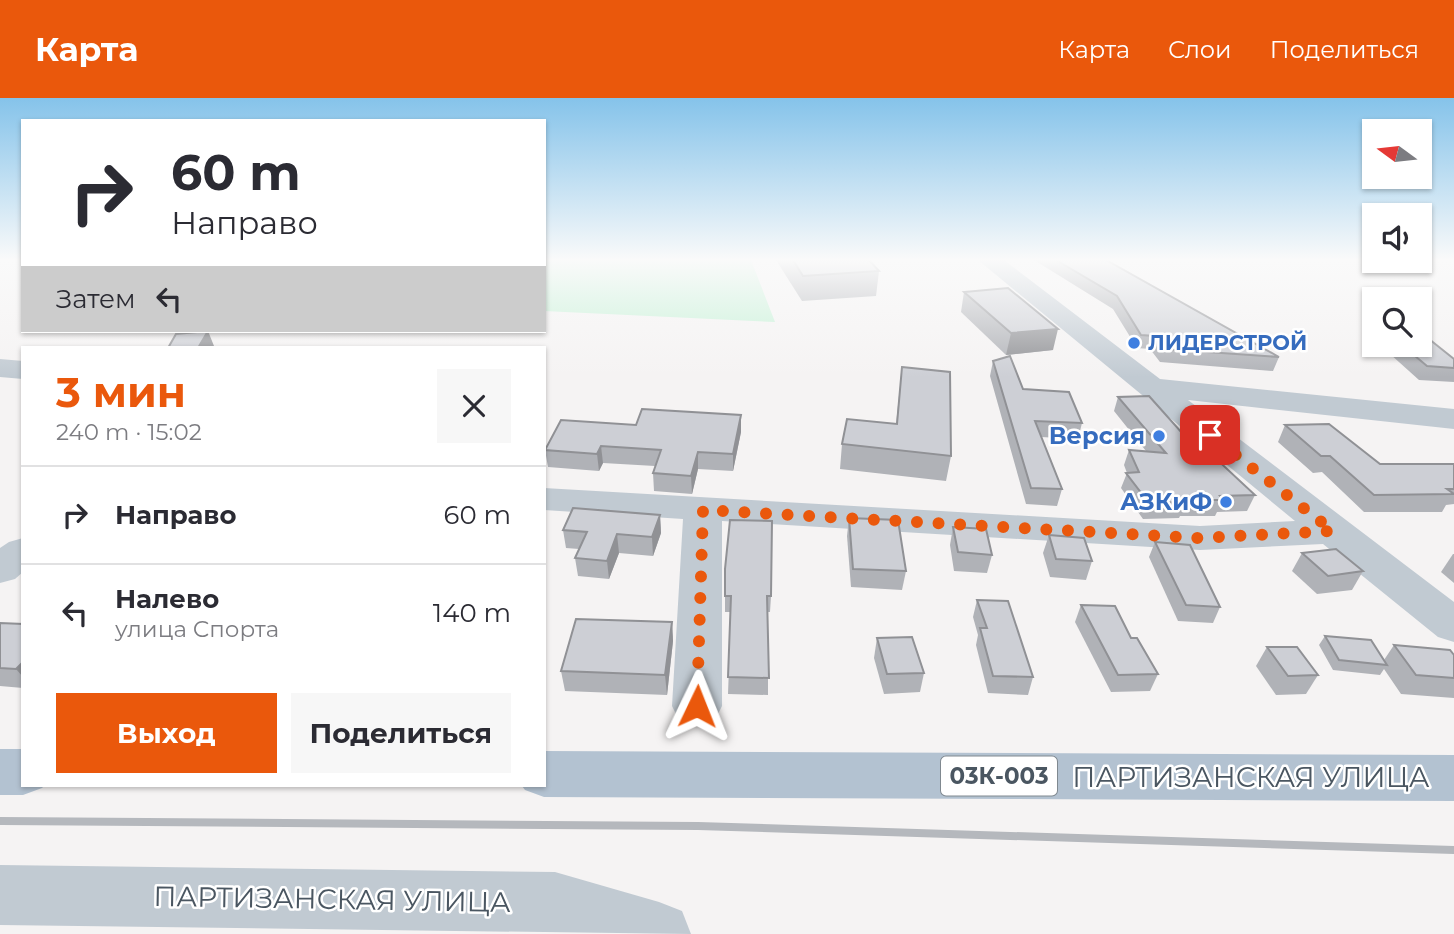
<!DOCTYPE html>
<html lang="ru">
<meta charset="utf-8">
<style>
:root{--surface:#fff;--page:#f7f7f7;--text:#2b2b33;--muted:#7c7c81;--line:#e1e1e2;--accent:#ea580c}
body{margin:0;font-family:Montserrat,sans-serif;background:var(--page);color:var(--text);height:100vh;display:flex;flex-direction:column;font-size:26px;white-space:nowrap}
*{box-sizing:border-box;margin:0}
p{font-size:23px;color:var(--muted)}
.icon{flex:none;width:38px;height:38px;fill:none;stroke:currentColor;stroke-width:2;stroke-linecap:round;stroke-linejoin:round}
.map{position:relative;flex:1;overflow:hidden}
.drawer{position:absolute;left:21px;top:248px;width:525px;height:441px;display:flex;flex-direction:column;background:var(--surface);border-radius:0px;box-shadow:0 2px 5px #0004}
.drawer>*{flex:none}
.guide{position:absolute;left:21px;top:21px;width:525px;height:214px;border-radius:0px;box-shadow:0 2px 5px #0004;background:#fff;color:var(--text);overflow:hidden}
.needle{width:46px;rotate:285deg}
.fabs{position:absolute;left:1362px;top:21px;display:grid;gap:14px}
.fabs a{display:grid;place-items:center;width:70px;height:70px;border-radius:0px;background:var(--surface);box-shadow:0 2px 5px #0004;font-size:35px}
.pin{position:absolute;display:grid;place-items:center;width:60px;height:60px;color:#fff;margin:-30px;border-radius:14px;box-shadow:0 4px 10px #0006}
.me{position:absolute;width:77px;margin:-38px;rotate:2deg;stroke-linejoin:round;filter:drop-shadow(0 0 5px #0008)}
.turn{display:flex;align-items:center;gap:24px;height:147px;padding:0 35px;font-size:32px}
.turn .icon{width:91px;height:91px;stroke-width:2.5}
.turn b{display:block;font-size:49px;line-height:60px}
.then{display:flex;align-items:center;height:66px;padding:0 35px;background:#0003;gap:14px;font-size:26px}
.round{display:grid;place-items:center;flex:none;width:74px;height:74px;border-radius:0px;background:var(--page)}
.head{display:flex;align-items:center;justify-content:space-between;height:119px;padding:0 35px}
h1{font-size:42px;font-weight:700;line-height:52px;color:var(--accent)}
.action{display:flex;gap:14px;margin-top:auto;padding:14px 35px}
.action a{flex:1;height:80px;border-radius:0px;background:var(--accent);color:#fff;font-size:28px;font-weight:700;line-height:80px;text-align:center}
.action a+a{background:var(--page);color:var(--text)}
ul{padding:0;list-style:none}
li{display:flex;align-items:center;gap:21px;height:98px;padding:0 35px;border-top:2px solid var(--line)}
li div{flex:1}
li b{display:block;font-size:26px}
li em{font-style:normal}
header{display:flex;align-items:center;gap:42px;box-sizing:border-box;height:98px;padding:0 35px;background:var(--accent);color:#fff}
header strong{font-size:33px}
nav{display:flex;gap:38px;margin-inline-start:auto;font-size:24px}
.map>svg:first-child{display:block}
.green{fill:#c3f1d5}
.lines{fill:none;stroke-linecap:round;stroke-linejoin:round}
.minor{fill:#c1cad2;fill-rule:evenodd}
.major{fill:#b3c2d1;fill-rule:evenodd}
.rail{stroke:#b5b8bd;stroke-width:8}
.wall{fill:#b0b2b7}
.shaded-wall{fill:#909195}
.building{fill:#cdcfd5;stroke:#909195;stroke-width:2}
.route{stroke:#ea580c;stroke-width:12;stroke-dasharray:0 21.6}
.shop-dot{fill:#3f7fe0;stroke:#fff;stroke-width:2.5}
.labels{text-anchor:middle;stroke-width:5;stroke-linejoin:round;paint-order:stroke}
.far-shop-label{font-size:21px;font-weight:bold;fill:#366cbe;stroke:#fff;text-anchor:start}
.shield{fill:#fff;stroke:#808990;stroke-width:2}
.shield-label{font-size:23px;font-weight:bold;fill:#4a5661}
.shop-label{font-size:24px;font-weight:bold;fill:#366cbe;stroke:#fff;text-anchor:end}
.near-street-label{font-size:28px;fill:#4a5661;stroke:#fff}
</style>
<header>
<strong>Карта</strong>
<nav><a>Карта</a><a>Слои</a><a>Поделиться</a></nav>
</header>
<div class="map">
<svg width="1454" height="836" viewBox="0 0 1454 836">
<rect width="100%" height="100%" fill="#f5f3f3"/>
<path class="green" d="M544 162H751L775 224 544 213Z"/>
<g class="lines">
<g class="minor">
<path d="M978 162H1004L1160 281 1454 311V331L1188 302 1454 504V544L1438 539 1323 446 1200 452 722 423V608L715 622 697 628 679 622 672 608 683 421 544 412V390L1200 428 1295 423Z"/>
<path d="M0 261 23 263V281L0 279Z"/>
<path d="M23 440V474L15 481 0 485V450L9 444Z"/>
<path d="M0 767 555 774 659 804 682 813 691 836 0 827Z"/>
</g>
<g class="major">
<path d="M0 651H23V688H44L42 690 23 697H0Z"/>
<path d="M544 653 1454 657V703L544 699 525 692 522 688H544Z"/>
</g>
<path class="rail" d="M0 723 698 728 1454 752"/>
</g>
<g class="wall">
<path d="M776 162H869L879 173 876 198 802 203Z"/>
<path d="M1034 162H1106L1279 259 1273 273 1160 264 1150 251 1137 250 1113 211Z"/>
<path d="M964 194 1053 252 1006 257 961 214Z"/>
<path d="M1374 230V241L1370 237Z"/>
<path d="M1380 247H1419L1454 261V284L1419 282Z"/>
<path d="M993 263 1023 291 1082 325 1078 341 1041 339 1062 391 1057 408 1026 406 990 278Z"/>
<path d="M902 269 951 358 946 383 840 371 842 346 896 326Z"/>
<path d="M1118 299 1190 344 1255 397 1247 413 1217 414 1215 418H1180L1179 420 1143 421 1121 390 1127 375 1124 367 1129 352 1146 353 1114 313Z"/>
<path d="M1285 327 1380 366H1454V406L1446 407 1442 414H1364L1322 374 1313 375 1278 344Z"/>
<path d="M741 334 733 373 698 371 692 396 654 393 653 375 655 368 603 365 599 373 548 369 545 352Z"/>
<path d="M660 417 661 435 653 458 619 455 609 481 578 478 575 460 579 451 566 450 563 432Z"/>
<path d="M849 420 906 473 902 492 851 489 847 438Z"/>
<path d="M953 429 992 457 987 475 954 473 950 447Z"/>
<path d="M1049 437 1092 463 1086 482 1050 479 1043 455Z"/>
<path d="M1155 444 1220 509 1213 525 1178 523 1149 459Z"/>
<path d="M1302 455 1363 473 1352 492 1317 496 1292 473Z"/>
<path d="M1453 456H1454V485L1441 474Z"/>
<path d="M725 471 771 498 770 514H768V597L728 596 731 514H725Z"/>
<path d="M977 502 1033 579 1028 597 988 595 976 547 978 537 973 519Z"/>
<path d="M1081 507 1131 540 1158 576 1150 593 1111 594 1075 524Z"/>
<path d="M672 524 673 543 667 597 565 593 561 573Z"/>
<path d="M0 525 23 526V590L0 588Z"/>
<path d="M1325 538 1384 562 1394 547 1454 557V600L1401 596 1384 571 1380 577 1333 572 1319 547Z"/>
<path d="M877 540 924 575 920 594 884 596 874 560Z"/>
<path d="M1267 549 1318 577 1306 596 1276 597 1256 568Z"/>
</g>
<g class="shaded-wall">
<path d="M1058 231 1053 252 1006 257 1011 235Z"/>
<path d="M208 233 214 248 213 250H198Z"/>
<path d="M741 317V334L733 373V356Z"/>
<path d="M601 348 603 365 599 373 597 356Z"/>
<path d="M698 354V371L692 396 691 378Z"/>
<path d="M660 417 661 435 653 458 652 439Z"/>
<path d="M617 436 619 455 609 481 607 463Z"/>
<path d="M672 524 673 543 667 597 665 577Z"/>
<path d="M23 564V579L16 571Z"/>
</g>
<g class="building">
<path d="M793 162H869L879 173 803 178Z"/>
<path d="M1056 162H1106L1279 259 1164 251 1155 238 1141 237 1117 198Z"/>
<path d="M1008 190 1058 231 1011 235 964 194Z"/>
<path d="M208 233 198 250H168L176 236Z"/>
<path d="M1419 233 1454 261V270L1427 268 1402 247H1419Z"/>
<path d="M1010 258 1023 291 1069 294 1082 325 1035 323 1062 391 1031 390 993 263Z"/>
<path d="M902 269 950 274 951 358 842 346 847 321 897 326Z"/>
<path d="M1149 298 1190 344 1197 343 1255 397 1220 398 1223 402H1184L1186 404 1149 405 1126 375 1139 374 1129 352 1166 355 1118 299Z"/>
<path d="M642 311 741 317 733 356 698 354 691 378 653 375 661 352 601 348 597 356 545 352 561 322 636 327Z"/>
<path d="M1329 326 1380 366H1454V391H1447L1454 396 1374 397 1330 358H1321L1285 327Z"/>
<path d="M573 410 660 417 652 439 617 436 607 463 575 460 587 434 563 432Z"/>
<path d="M849 420 898 422 906 473 853 471Z"/>
<path d="M730 422 772 423 771 498H767L769 580 728 579 731 498H725V471Z"/>
<path d="M953 429 986 431 992 457 958 454Z"/>
<path d="M1049 437 1084 440 1092 463 1056 461Z"/>
<path d="M1155 444 1190 447 1220 509 1186 507Z"/>
<path d="M1336 451 1363 473 1328 478 1302 455Z"/>
<path d="M977 502 1008 503 1033 579 993 578 980 530H987Z"/>
<path d="M1081 507 1115 508 1131 540H1137L1158 576 1118 577Z"/>
<path d="M576 521 672 524 665 577 561 573Z"/>
<path d="M0 525 23 526V564L16 571 0 570Z"/>
<path d="M1325 538 1371 542 1387 567 1339 562Z"/>
<path d="M912 539 924 575 887 576 877 540Z"/>
<path d="M1394 547 1450 552 1454 557V580L1416 577Z"/>
<path d="M1267 549H1297L1318 577 1288 578Z"/>
</g>
<linearGradient id="sky" x2="0" y2="1"><stop stop-color="#85c3ea"/><stop offset="0.58" stop-color="#fafafa"/><stop offset="1" stop-color="#fafafa" stop-opacity="0"/></linearGradient>
<rect width="1454" height="279" fill="url(#sky)"/>
<g class="lines">
<path class="route" d="M697 608 703 412 1199 440 1333 433 1210 337"/>
</g>
<g class="shop-dot">
<circle cx="1134" cy="245" r="7"/>
<circle cx="1159" cy="338" r="7"/>
<circle cx="1226" cy="404" r="7"/>
</g>
<g class="labels">
<g class="far-shop-label">
<text x="1148" y="252">ЛИДЕРСТРОЙ</text>
</g>
<rect class="shield" x="941" y="658.5" width="116" height="39" rx="5"/>
<g class="shield-label">
<text x="999" y="686">03К-003</text>
</g>
<g class="shop-label">
<text x="1145" y="346">Версия</text>
<text x="1212" y="412">АЗКиФ</text>
</g>
<g class="near-street-label">
<text x="1251" y="689">ПАРТИЗАНСКАЯ УЛИЦА</text>
<text transform="translate(332 801) rotate(1)" y="10">ПАРТИЗАНСКАЯ УЛИЦА</text>
</g>
</g>
</svg>
<div class="fabs">
<a><svg class="needle" viewBox="-14 -14 28 28"><path d="M0-13l5 13h-10z" fill="#e53935"/><path d="M0 13l5-13h-10z" fill="#7c7c81"/></svg></a>
<a><svg class="icon" aria-label="sound" viewBox="0 0 24 24"><path d="M4 9h4l5-4v14l-5-4H4zM17 9q2 3 0 6"/></svg></a>
<a><svg class="icon" aria-label="search" viewBox="0 0 24 24"><circle cx="10" cy="10" r="6"/><path d="M15 15l6 6"/></svg></a>
</div>
<div class="pin" style="left:1210px;top:337px;background:#d93025"><svg class="icon" aria-label="arrive" viewBox="0 0 24 24"><path d="M6 21V4h12l-3 4 3 4H6"/></svg></div>
<svg class="me" style="left:697px;top:608px" viewBox="-20 -20 40 40"><path d="M0-17L14 15 0 8-14 15z" fill="#ea580c" stroke="#fff" stroke-width="4"/></svg>
<div class="guide">
<div class="turn"><svg class="icon" aria-label="right" viewBox="0 0 24 24"><path d="M7 20v-9h11M14 6l5 5-5 5"/></svg><div><b>60 m</b>Направо</div></div>
<div class="then">Затем<svg class="icon" aria-label="left" viewBox="0 0 24 24"><path d="M17 20v-9H6M10 6l-5 5 5 5"/></svg></div>
</div>
<section class="drawer">
<div class="head"><div><h1>3 мин</h1><p>240 m · 15:02</p></div><a class="round"><svg class="icon" aria-label="close" viewBox="0 0 24 24"><path d="M6 6l12 12M18 6L6 18"/></svg></a></div>
<ul>
<li><svg class="icon" aria-label="right" viewBox="0 0 24 24"><path d="M7 20v-9h11M14 6l5 5-5 5"/></svg><div><b>Направо</b></div><em>60 m</em></li>
<li><svg class="icon" aria-label="left" viewBox="0 0 24 24"><path d="M17 20v-9H6M10 6l-5 5 5 5"/></svg><div><b>Налево</b><p>улица Спорта</p></div><em>140 m</em></li>
</ul>
<div class="action"><a>Выход</a><a>Поделиться</a></div>
</section>
</div>
